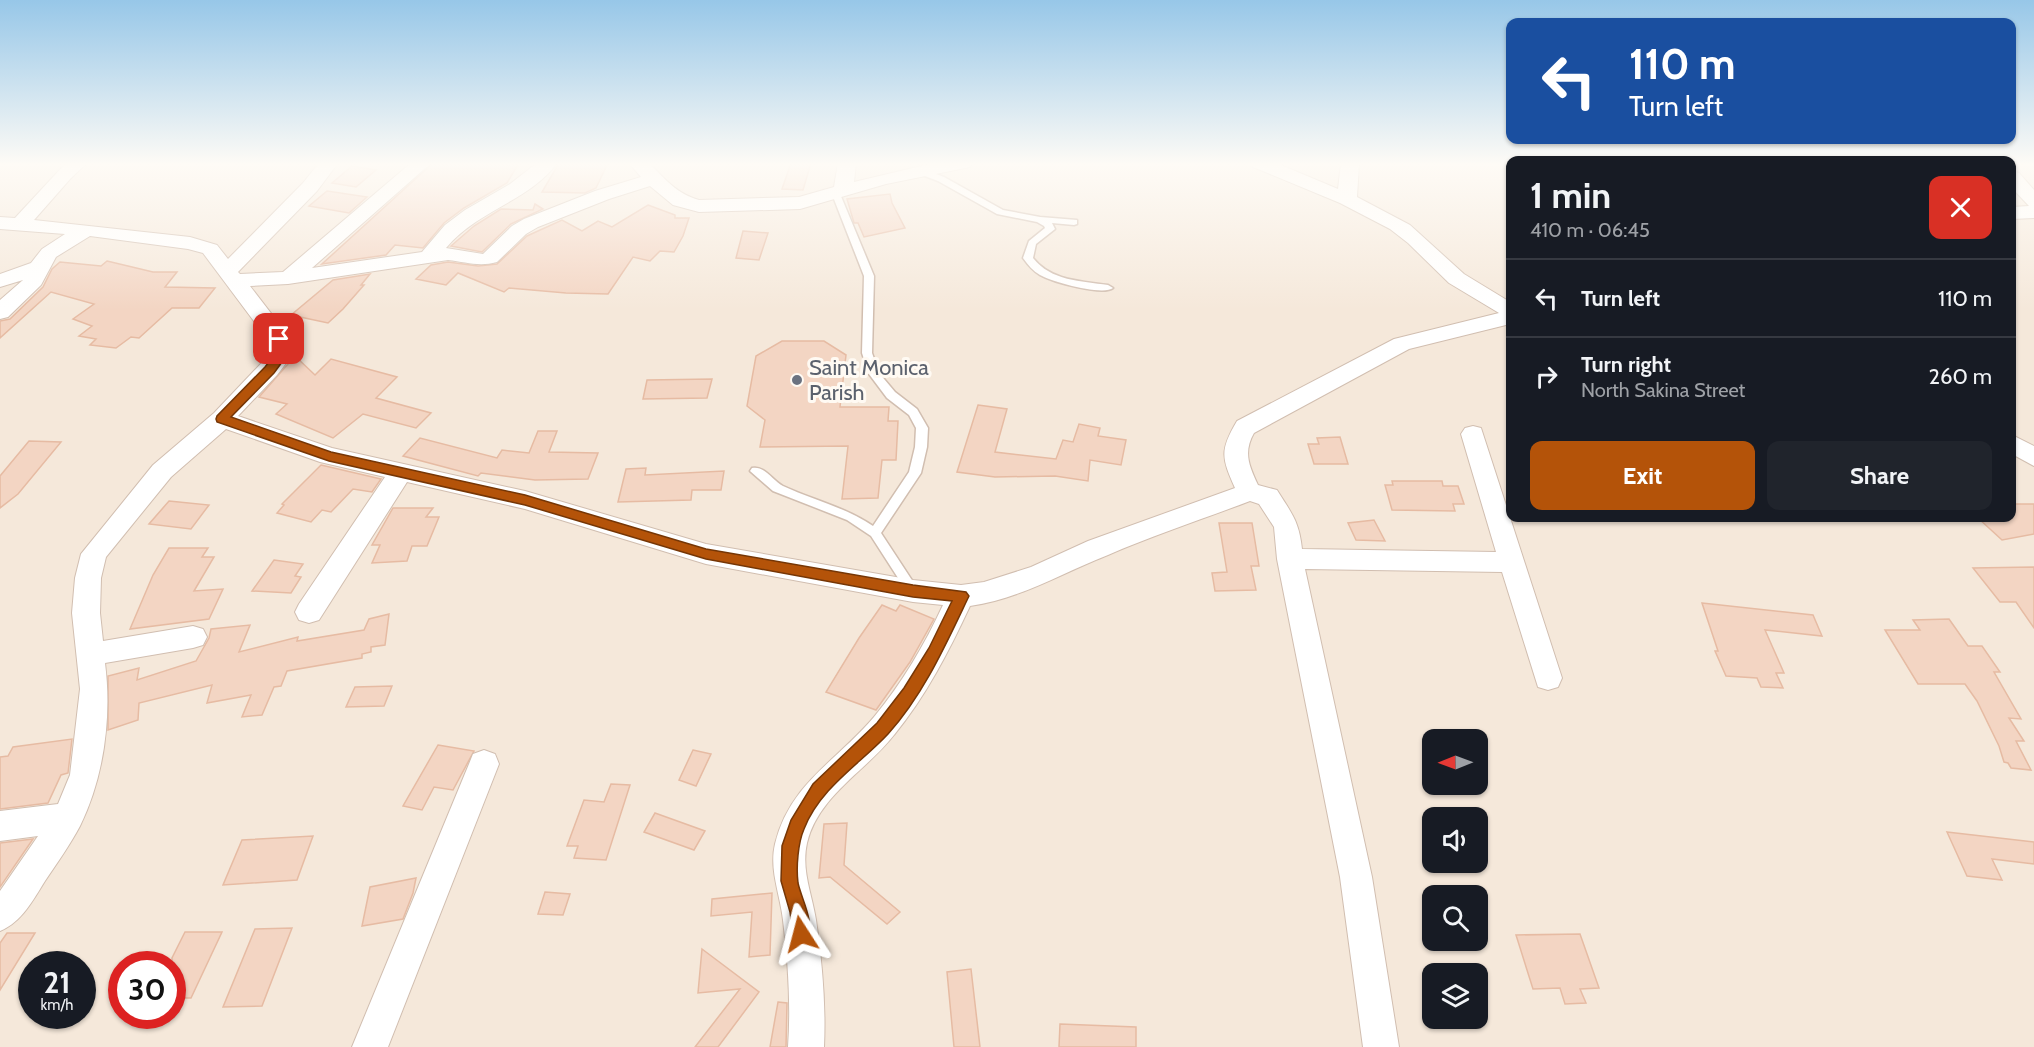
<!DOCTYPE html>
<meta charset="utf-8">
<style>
:root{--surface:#171b24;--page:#20242c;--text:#f1f3f6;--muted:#9ea1a6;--line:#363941;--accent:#b45309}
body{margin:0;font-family:Cabin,sans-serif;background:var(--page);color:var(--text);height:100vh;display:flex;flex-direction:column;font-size:22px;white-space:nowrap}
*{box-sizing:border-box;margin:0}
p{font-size:20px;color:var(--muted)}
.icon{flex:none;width:33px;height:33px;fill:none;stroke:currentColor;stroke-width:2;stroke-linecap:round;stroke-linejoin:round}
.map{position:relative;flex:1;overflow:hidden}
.sheet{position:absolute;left:1506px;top:156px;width:510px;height:366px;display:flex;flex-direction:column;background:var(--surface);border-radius:12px;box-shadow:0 2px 4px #0004}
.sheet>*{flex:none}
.guide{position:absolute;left:1506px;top:18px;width:510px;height:126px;border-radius:12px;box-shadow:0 2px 4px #0004;background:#1a4fa0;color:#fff;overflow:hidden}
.needle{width:39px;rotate:269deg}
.controls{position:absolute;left:1422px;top:729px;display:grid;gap:12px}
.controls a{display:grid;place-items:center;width:66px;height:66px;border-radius:12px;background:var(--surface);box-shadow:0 2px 4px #0004;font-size:30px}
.speed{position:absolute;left:18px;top:951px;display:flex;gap:12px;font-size:30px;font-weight:700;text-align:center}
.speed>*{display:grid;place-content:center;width:78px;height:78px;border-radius:50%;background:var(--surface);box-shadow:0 2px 4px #0004;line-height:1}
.speed small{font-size:15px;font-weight:400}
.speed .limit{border:9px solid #d22;background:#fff;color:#111}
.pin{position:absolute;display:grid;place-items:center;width:51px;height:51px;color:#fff;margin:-26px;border-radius:12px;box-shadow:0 3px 9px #0006}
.me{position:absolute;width:66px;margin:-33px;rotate:351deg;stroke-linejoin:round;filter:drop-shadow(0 0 4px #0008)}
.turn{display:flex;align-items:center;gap:21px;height:126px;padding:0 24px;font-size:27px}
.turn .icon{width:78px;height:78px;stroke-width:2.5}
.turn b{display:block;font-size:42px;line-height:51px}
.round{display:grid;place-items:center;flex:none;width:63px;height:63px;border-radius:12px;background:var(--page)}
.headline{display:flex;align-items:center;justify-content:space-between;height:102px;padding:0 24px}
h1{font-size:36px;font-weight:700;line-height:45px}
.action{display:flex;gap:12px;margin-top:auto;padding:12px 24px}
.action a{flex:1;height:69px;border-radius:12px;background:var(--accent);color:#fff;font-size:24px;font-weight:700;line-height:69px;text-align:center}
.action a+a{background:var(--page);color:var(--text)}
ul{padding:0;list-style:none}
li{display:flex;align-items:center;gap:18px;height:78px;padding:0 24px;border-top:2px solid var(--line)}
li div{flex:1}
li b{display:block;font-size:22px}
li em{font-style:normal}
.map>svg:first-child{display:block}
.residential{fill:#f5e8da;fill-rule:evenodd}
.building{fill:#f3d5c3;stroke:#e6bba3;stroke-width:1.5}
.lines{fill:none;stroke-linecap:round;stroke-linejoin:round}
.lane-casing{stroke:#d1beb0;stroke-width:3}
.street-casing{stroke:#d1beb0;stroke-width:2}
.lane{fill:#fff;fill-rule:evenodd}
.street{fill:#fff;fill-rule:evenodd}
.route{fill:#b45309;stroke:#753606;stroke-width:1.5}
.worship-dot{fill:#6b7280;stroke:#fffaf3;stroke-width:2}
.labels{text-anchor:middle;stroke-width:6;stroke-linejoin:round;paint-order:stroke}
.worship-label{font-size:22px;fill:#5b616d;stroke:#fffaf3;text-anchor:start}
</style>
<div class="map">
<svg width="2034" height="1047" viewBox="0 0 2034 1047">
<rect width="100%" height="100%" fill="#fdf6ec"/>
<path class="residential" d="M0 163H1510V518H2012V163H2034V1047H0ZM1432 740H1478V784H1432ZM1432 818H1478V862H1432ZM1432 896H1478V940H1432ZM32 964H82V1016H32ZM122 964H172V1016H122ZM1432 974H1478V1018H1432Z"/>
<g class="building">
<path d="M433 163H519L507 183 464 208 444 223 423 248 395 245 386 255 322 264Z"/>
<path d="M559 163H608L596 188 585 193 542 192Z"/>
<path d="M791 163H811L803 190 782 189Z"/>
<path d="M352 166 376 170 356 187 332 183Z"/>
<path d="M327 191 367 197 349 213 309 206Z"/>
<path d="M890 194 892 203 905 228 864 237 858 223H854L847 199Z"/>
<path d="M535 204 543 209 511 224 482 252 451 246 474 226 501 209 533 210Z"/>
<path d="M648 205 675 215V218H689L683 236 674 252 660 251 650 261 633 257 608 294 566 293 509 288 504 292 458 273 446 285 416 279 431 265 448 262 478 266 497 264 527 236 562 220 582 231 598 221 612 227Z"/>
<path d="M743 231 768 233 759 260 736 258Z"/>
<path d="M107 261 153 272H177L165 287 215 288 199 308H172L139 338 131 337 116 348 90 345 96 339 79 336 92 326 73 319 94 304 51 292 0 338V321L10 319 43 287 52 269 60 262 101 266Z"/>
<path d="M370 274 361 285H364L343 309 328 323 291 315 333 280Z"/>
<path d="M782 341H824L846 355 840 407H889L888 421H898L896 460H882L878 498 842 499 848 446 760 447 765 420 747 406 756 356Z"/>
<path d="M295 356 315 375 331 359 397 377 376 398 431 413 416 428 363 414 333 438 276 414 287 404 259 397Z"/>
<path d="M712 379 707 398 643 399 647 380Z"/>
<path d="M978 405 1007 409 995 452 1056 459 1063 440 1073 442 1079 424 1100 428 1098 436 1126 440 1121 465 1090 460 1088 481 1055 476 995 477 957 472Z"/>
<path d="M538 431H557L549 452 598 453 588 479 535 480 481 473 478 476 403 456 420 438 497 458 502 450 529 453Z"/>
<path d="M1340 437 1348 464H1314L1308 444H1319L1317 438Z"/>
<path d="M29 441 61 442 18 494 0 508V476Z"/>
<path d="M321 465 381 479 372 492 353 489 331 512 322 510 311 522 277 513 284 505 282 504Z"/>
<path d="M646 468 645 475 724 471 721 490H692L691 500 618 502 626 469Z"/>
<path d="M1392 481H1442L1443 486H1458L1464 504H1453L1455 511 1392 510 1385 485H1393Z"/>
<path d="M169 501 209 505 191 529 149 524Z"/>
<path d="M2012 504H2034V534L2002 540 1978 518H2012Z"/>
<path d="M393 508H433L426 517H439L427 546H412L407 561 372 563 380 545H372Z"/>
<path d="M1374 520 1385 541 1356 540 1348 523Z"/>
<path d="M1219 523H1252L1259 566H1251L1256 590 1215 591 1212 573 1227 572Z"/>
<path d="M169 548H208L202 557H214L194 591 223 589 209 619 130 629 153 575Z"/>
<path d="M274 560 303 564 295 576 301 577 291 593 252 591Z"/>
<path d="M2034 567V628L2016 602H2000L1973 568Z"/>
<path d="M1702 603 1813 615 1822 636 1765 630 1784 673H1776L1783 688 1761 687 1757 678 1726 676 1715 651H1718Z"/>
<path d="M882 605 896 611 900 605 934 619 910 662 876 710 826 692 859 638Z"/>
<path d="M389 614 385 645 371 647V652L362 654V658L287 671 281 686 274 687 262 715 242 717 251 695 207 703 212 685 139 703 138 720 108 730V676L139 668 137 680 196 661 209 638 211 629 250 625 239 652 298 637 297 641 364 630 369 619Z"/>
<path d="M1949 619 1968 646H1982L2000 672H1994L2021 719 2009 718 2024 741H2016L2031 770 2011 768 2008 763 2004 762 1999 746 1977 701 1965 684H1918L1885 630H1920L1913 620Z"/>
<path d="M392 686 384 706 346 707 355 687Z"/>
<path d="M72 739 68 773 61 775 48 803 0 809V757L8 756 13 747Z"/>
<path d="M438 745 474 751 453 790 434 787 422 810 403 806Z"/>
<path d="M693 750 711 754 696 786 679 780Z"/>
<path d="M611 784 630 785 606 860 574 858 578 846H567L584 800 604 802Z"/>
<path d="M655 813 705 831 694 850 644 832Z"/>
<path d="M847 823 844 865 900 912 887 924 830 877 819 878 824 824Z"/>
<path d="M1947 832 2034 842V864L1992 859 2002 880 1967 876Z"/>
<path d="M313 836 297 880 223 885 242 840Z"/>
<path d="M33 839 0 887V843Z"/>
<path d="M416 878 413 893 403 919 362 926 370 887Z"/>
<path d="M545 892 570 894 563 915 538 914Z"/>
<path d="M772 893 770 955 749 957 752 912 711 916 712 899Z"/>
<path d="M292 928 262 1006 223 1007 255 929Z"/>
<path d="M185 932H222L191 998H172V958Z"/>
<path d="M7 933H35L0 990V943Z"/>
<path d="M1580 934 1599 988 1580 989 1586 1003 1565 1004 1560 988 1533 989 1516 935Z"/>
<path d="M702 949 759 992 718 1047H695L740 989 698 993Z"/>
<path d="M971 969 980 1047H954L947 972Z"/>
<path d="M778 1002 787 1003 786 1047H770Z"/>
<path d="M1060 1024 1136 1027V1047H1059Z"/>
</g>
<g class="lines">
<defs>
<g id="lane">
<path d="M920 168 944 177 1003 210 1040 217 1077 220V224L1074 225 1052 223 1055 229 1036 244 1033 258C1051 281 1081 281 1108 285L1113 288C1103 296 1052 282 1040 275 1033 271 1028 265 1023 258L1029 241 1045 228 1044 226 1037 222 997 214 938 181 917 173V169Z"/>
<path d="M836 191 840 194 874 276 872 353 879 373 895 392 917 409 928 428 927 447 921 473 881 533 919 591 917 595H909L871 536 847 520 773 491 750 471 752 468C764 465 773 481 783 486 813 500 845 507 873 526L909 472 915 447 916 428 909 415 887 398 869 374 862 353 864 276 832 194Z"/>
</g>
<g id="street">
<path d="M66 163H87L71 178 34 220 190 237 217 245 228 259 303 183 319 163H338L317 191 238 272 240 274 283 272 411 163H431L312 268 422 252 445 225 465 210 510 184 537 163H557C531 200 476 211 446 248L483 254 512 226 524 219 595 191 641 177 629 163H649C665 179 677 194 699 200L799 197 834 187 838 163H856L854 182 934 163H973L970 167 886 184 800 209 699 212 673 205 650 186 609 199 538 227 526 234 497 262C479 267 466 262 448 260L288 284 250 286 287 334 293 354 277 375 238 416 332 448 525 491 706 544 913 580 961 585 984 582 1031 567 1088 541 1235 488C1221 457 1220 450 1237 421L1394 339 1499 313 1449 283 1408 243 1390 229 1340 203 1253 167 1250 163H1276L1338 189 1341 163H1359L1357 197 1410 225 1464 274 1510 302V324L1409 349 1254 433C1243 452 1249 466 1258 485L1277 490C1292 514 1299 521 1302 549L1496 552 1461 434 1465 428 1473 426 1481 428 1562 678 1558 687 1548 690 1538 687 1502 572 1305 569 1372 877 1399 1047H1363L1340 877 1277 559 1274 527 1259 504 1250 501C1203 519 1154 535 1108 555 1062 573 1020 599 970 606 949 651 926 696 894 735 866 771 818 796 807 843 801 870 812 894 816 920 822 961 826 1005 824 1047H788C791 1005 788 961 783 920 780 894 769 870 775 844 790 783 837 761 874 717 902 683 925 644 943 605L913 602 706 564 525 509 407 482 319 620 309 623 299 620 295 612 299 604 385 477 320 462 226 429 171 477 106 557 101 578 100 613 103 641 193 626 203 629 207 637 203 645 193 648 105 663C112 717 104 777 80 826 70 845 57 863 45 881 33 900 22 922 0 931V891L38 836 0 841V811L58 804 70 775 80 689 72 613 75 578 81 554 153 465 214 413 271 353 268 340 203 253 188 249 90 236 56 257 41 285 8 317 0 319V300L23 280 0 287V274L31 263 42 249 65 234 0 229V217L15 218Z"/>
<path d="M2012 171 2019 173 2034 190V218L2012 219V207L2029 206 2012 188Z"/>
<path d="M2012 435 2034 446V466L2012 454Z"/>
<path d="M484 750 495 754 499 764 388 1047H352L469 764 473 754Z"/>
</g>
</defs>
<use href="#lane" class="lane-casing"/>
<use href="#street" class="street-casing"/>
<use href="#lane" class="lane"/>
<use href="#street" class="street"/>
</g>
<linearGradient id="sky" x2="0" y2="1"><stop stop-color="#97c7e8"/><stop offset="0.53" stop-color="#fefbf6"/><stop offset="1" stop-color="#fefbf6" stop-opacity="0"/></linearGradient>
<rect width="2034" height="310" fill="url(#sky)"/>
<path class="route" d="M279 335 285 339 288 354 274 373 231 417 331 452 525 495 706 549 913 585 966 592 969 596C946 644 924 694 888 734 860 764 820 788 804 829 798 843 796 867 798 883 802 901 815 921 807 940L801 943 794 940 790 912 781 881 782 846 791 820 813 784 877 723 904 688 929 648 952 601 913 597 706 559 525 505 329 461 217 422 216 419 217 416 265 367 276 353 273 339Z"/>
<circle class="worship-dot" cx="797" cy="380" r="6"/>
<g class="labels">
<g class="worship-label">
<text x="809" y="375">Saint Monica<tspan x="809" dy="25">Parish</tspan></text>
</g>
</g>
</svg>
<div class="controls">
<a><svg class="needle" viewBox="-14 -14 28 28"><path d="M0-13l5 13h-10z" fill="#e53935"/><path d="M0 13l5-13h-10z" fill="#9ea1a6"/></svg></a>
<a><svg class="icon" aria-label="sound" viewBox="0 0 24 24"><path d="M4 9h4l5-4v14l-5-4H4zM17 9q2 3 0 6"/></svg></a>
<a><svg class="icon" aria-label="search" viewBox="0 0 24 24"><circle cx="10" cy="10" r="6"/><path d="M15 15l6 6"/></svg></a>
<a><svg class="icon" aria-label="layers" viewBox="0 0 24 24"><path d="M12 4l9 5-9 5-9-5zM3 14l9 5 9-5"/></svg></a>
</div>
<div class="speed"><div>21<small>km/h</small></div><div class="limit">30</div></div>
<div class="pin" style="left:279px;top:339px;background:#d93025"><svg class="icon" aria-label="arrive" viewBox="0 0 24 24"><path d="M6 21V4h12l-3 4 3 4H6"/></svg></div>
<svg class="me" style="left:801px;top:934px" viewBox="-20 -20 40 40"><path d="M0-17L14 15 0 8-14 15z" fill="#b45309" stroke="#fff" stroke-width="4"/></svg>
<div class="guide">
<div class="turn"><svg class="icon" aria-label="left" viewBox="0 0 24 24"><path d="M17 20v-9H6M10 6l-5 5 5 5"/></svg><div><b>110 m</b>Turn left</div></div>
</div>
<section class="sheet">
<div class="headline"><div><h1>1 min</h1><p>410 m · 06:45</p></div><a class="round" style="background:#d93025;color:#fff"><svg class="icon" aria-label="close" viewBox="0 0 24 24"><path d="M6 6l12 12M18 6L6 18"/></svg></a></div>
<ul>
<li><svg class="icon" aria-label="left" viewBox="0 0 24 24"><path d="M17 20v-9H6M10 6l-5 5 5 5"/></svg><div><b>Turn left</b></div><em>110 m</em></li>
<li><svg class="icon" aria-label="right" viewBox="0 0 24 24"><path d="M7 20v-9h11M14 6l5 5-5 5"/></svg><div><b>Turn right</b><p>North Sakina Street</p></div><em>260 m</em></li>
</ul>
<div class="action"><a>Exit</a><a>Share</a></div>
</section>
</div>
